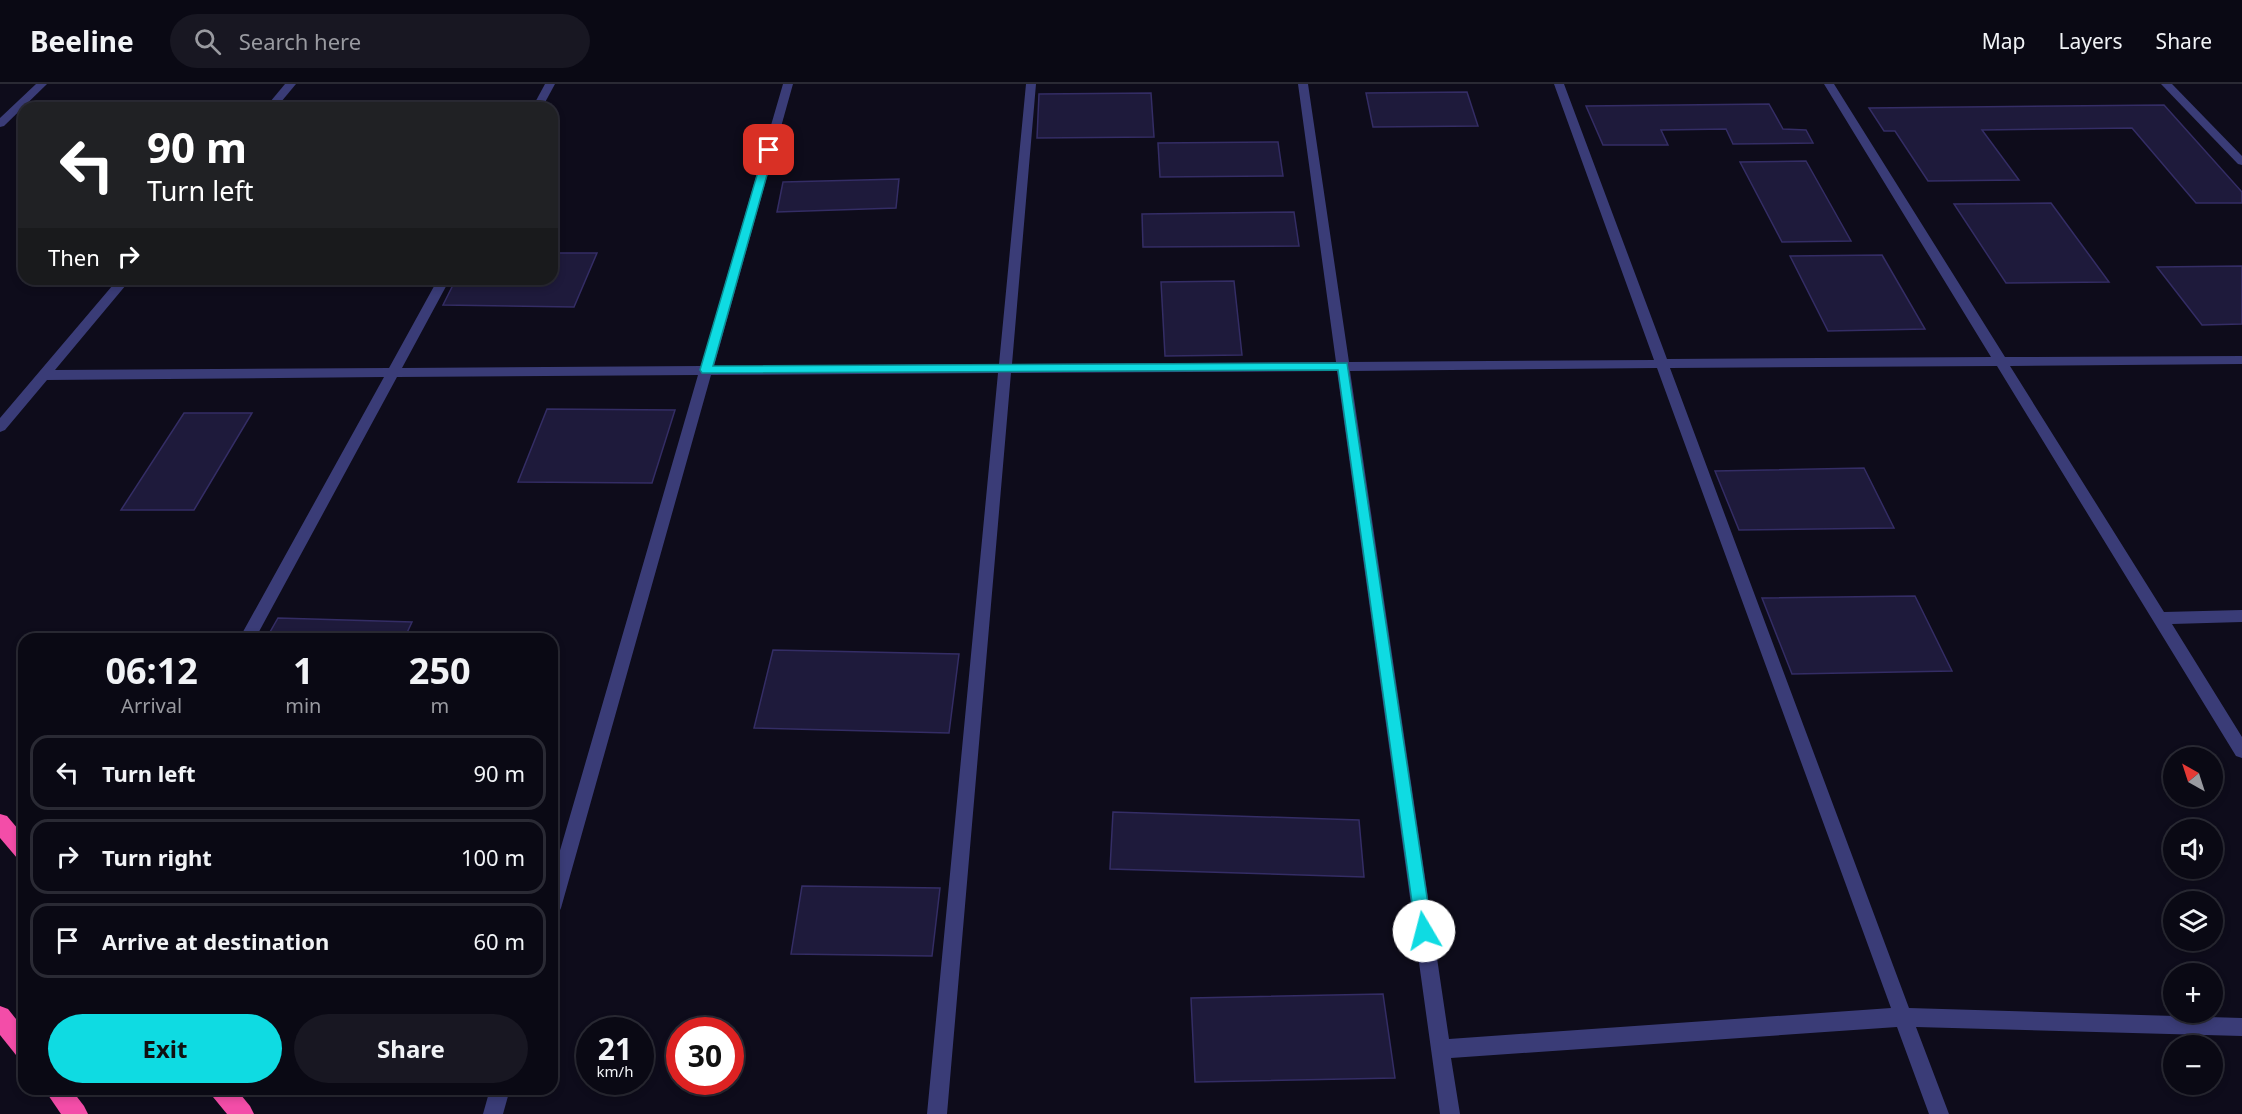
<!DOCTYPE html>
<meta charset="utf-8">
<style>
:root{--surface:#0a0914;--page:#181722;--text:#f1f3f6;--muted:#999aa0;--line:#2a2a34;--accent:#0fdbe2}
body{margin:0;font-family:"Noto Sans",sans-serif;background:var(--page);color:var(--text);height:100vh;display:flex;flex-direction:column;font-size:22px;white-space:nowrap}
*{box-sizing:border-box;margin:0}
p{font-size:20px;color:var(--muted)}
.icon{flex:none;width:33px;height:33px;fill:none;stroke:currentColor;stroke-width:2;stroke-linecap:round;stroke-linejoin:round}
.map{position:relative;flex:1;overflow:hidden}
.sheet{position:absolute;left:18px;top:549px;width:540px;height:462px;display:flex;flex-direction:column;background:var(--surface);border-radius:18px;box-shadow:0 3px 9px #0003,0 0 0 2px var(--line)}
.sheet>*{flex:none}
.guide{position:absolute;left:18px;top:18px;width:540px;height:183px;border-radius:18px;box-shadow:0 3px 9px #0003,0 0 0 2px var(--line);background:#202124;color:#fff;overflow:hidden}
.needle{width:39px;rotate:321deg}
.fabs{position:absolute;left:2163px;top:663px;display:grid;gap:12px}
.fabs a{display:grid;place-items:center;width:60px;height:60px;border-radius:50%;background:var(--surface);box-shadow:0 3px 9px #0003,0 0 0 2px var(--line);font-size:30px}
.speed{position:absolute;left:576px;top:933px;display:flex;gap:12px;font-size:30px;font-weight:700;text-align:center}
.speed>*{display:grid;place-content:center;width:78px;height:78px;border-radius:50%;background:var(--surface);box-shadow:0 3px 9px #0003,0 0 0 2px var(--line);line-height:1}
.speed small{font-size:15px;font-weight:400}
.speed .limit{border:9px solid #d22;background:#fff;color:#111}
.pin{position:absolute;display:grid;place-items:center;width:51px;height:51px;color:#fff;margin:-26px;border-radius:12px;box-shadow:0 3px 9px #0006}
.me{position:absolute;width:66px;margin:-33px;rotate:352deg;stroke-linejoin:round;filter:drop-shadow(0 0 4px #0008)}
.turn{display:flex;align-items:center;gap:21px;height:126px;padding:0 30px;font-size:27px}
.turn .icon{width:78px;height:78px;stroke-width:2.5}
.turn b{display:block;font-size:42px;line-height:51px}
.then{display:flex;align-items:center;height:57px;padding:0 30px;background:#0003;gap:12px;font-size:22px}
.eta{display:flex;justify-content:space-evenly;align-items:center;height:102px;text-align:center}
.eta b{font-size:36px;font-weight:700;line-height:42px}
.action{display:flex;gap:12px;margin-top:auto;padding:12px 30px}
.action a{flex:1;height:69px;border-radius:36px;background:var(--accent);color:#111;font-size:24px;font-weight:700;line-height:69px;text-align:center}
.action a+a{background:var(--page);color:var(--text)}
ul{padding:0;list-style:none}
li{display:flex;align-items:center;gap:18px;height:75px;margin:0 12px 9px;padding:0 18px;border:3px solid var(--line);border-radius:18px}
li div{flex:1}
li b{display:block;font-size:22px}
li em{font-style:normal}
header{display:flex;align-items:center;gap:36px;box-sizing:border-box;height:84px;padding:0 30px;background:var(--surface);border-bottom:2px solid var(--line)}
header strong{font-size:28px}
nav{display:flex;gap:33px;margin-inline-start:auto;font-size:21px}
.search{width:420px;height:54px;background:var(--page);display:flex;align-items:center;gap:15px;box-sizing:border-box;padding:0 21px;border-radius:33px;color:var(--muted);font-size:22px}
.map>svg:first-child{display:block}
.building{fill:#1e1a3b;stroke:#342d65;stroke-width:1.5}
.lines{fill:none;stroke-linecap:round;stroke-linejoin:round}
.minor{fill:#3a3c77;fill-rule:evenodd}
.highway{fill:#f34da8;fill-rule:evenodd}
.route{fill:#0fdbe2;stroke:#0a8e93;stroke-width:1.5}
</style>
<header>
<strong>Beeline</strong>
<div class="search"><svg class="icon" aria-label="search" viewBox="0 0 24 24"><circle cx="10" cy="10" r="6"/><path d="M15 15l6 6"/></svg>Search here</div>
<nav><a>Map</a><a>Layers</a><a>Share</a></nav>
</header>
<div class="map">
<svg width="2242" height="1030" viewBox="0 0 2242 1030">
<rect width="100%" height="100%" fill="#0e0c1b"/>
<g class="building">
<path d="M1467 8 1478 42 1373 43 1366 9Z"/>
<path d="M1151 9 1154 53 1037 54 1039 10Z"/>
<path d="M1769 20 1783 45 1806 46 1813 59 1733 60 1726 45 1661 46 1668 61H1603L1586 22Z"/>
<path d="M2164 21 2242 108V119H2196L2132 44 1982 46 2019 96 1928 97 1895 47H1884L1869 24Z"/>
<path d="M1278 58 1283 92 1160 93 1158 59Z"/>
<path d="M1806 77 1851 157 1782 158 1740 78Z"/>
<path d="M899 95 896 124 777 128 783 98Z"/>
<path d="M2051 119 2109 198 2006 199 1954 120Z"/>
<path d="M1294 128 1299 162 1143 163 1142 130Z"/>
<path d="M552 169H597L574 223 443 221 456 195H552Z"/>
<path d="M1882 171 1925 245 1828 247 1790 172Z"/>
<path d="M2242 182V240L2202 241 2157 183Z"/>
<path d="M1234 197 1242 271 1165 272 1161 198Z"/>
<path d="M547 325 675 326 652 399 518 398Z"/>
<path d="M184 329H252L194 426H121Z"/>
<path d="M1864 384 1894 444 1739 446 1715 387Z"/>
<path d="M1915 512 1952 587 1792 590 1762 514Z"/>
<path d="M278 534 412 538 404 555H266Z"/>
<path d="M773 566 959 570 949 649 754 644Z"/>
<path d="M1113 728 1359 736 1364 793 1110 785Z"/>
<path d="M802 802 940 804 932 872 791 870Z"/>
<path d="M1383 910 1395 994 1195 998 1191 914Z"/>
</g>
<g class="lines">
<g class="minor">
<path d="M36 0H47L4 42 0 43V34Z"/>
<path d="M285 0H296L276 24H265Z"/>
<path d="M545 0H555L542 24H532Z"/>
<path d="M783 0H793L714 282 999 280 1026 0H1036L1012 280 1336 278 1298 0H1308L1349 278 1654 276 1554 0H1564L1667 275 1991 273 1824 0H1834L2005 273 2242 272V280L2010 282 2164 528 2242 526V538L2172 540 2242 653V674L2236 672 1997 282 1670 284 1909 924 2242 934V952L1916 943 1949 1030H1929L1897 943 1451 974 1460 1030H1440L1337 287 1011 289 947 1030H927L998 289 711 291 561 824 558 830 552 832V794L698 291 397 293 255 555H239L384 293 47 296 5 346 0 348V334L118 195H131L55 286 389 284 438 195H450L402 284 701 282ZM1657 284 1891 924 1449 955 1350 287Z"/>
<path d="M2161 0H2172L2242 72V81L2238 80Z"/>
<path d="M490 1005H510L503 1030H483Z"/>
</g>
<g class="highway">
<path d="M0 730 7 732 24 752V777L17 774 0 754Z"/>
<path d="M0 922 8 925 24 945V974L16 971 0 951Z"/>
<path d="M44 1005H71L84 1022 88 1030H61Z"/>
<path d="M209 1005H236L250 1022 254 1030H227L213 1013Z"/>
</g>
</g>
<path class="route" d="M765 64 774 66 713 282 1347 279 1432 847 1430 853 1424 855 1418 853 1416 847 1338 286 702 289 700 286Z"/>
</svg>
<div class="fabs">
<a><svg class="needle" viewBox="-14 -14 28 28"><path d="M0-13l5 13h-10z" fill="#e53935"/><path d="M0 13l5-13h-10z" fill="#999aa0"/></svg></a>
<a><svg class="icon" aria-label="sound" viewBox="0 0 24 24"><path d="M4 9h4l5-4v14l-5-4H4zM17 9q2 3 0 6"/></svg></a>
<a><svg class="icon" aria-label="layers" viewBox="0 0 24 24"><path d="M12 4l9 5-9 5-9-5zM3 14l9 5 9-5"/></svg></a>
<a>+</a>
<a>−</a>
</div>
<div class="speed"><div>21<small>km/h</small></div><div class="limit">30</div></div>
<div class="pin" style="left:769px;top:66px;background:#d93025"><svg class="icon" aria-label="arrive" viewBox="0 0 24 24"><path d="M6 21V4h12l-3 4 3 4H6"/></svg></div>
<svg class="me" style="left:1424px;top:847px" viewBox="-20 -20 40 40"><circle r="19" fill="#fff"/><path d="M0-13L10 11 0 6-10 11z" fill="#0fdbe2"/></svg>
<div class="guide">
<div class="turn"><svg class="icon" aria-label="left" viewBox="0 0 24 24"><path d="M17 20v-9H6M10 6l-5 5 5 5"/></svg><div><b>90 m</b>Turn left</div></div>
<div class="then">Then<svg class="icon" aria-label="right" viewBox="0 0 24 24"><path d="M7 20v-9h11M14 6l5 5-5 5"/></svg></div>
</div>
<section class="sheet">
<div class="eta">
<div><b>06:12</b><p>Arrival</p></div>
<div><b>1</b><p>min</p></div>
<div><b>250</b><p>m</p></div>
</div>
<ul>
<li><svg class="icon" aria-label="left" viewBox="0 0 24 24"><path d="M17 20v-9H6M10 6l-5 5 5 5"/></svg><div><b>Turn left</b></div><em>90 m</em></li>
<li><svg class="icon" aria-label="right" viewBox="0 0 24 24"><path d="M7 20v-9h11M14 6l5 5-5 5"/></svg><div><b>Turn right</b></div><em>100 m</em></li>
<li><svg class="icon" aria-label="arrive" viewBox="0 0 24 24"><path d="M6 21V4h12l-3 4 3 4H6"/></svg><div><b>Arrive at destination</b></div><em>60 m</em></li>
</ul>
<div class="action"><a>Exit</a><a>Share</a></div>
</section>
</div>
